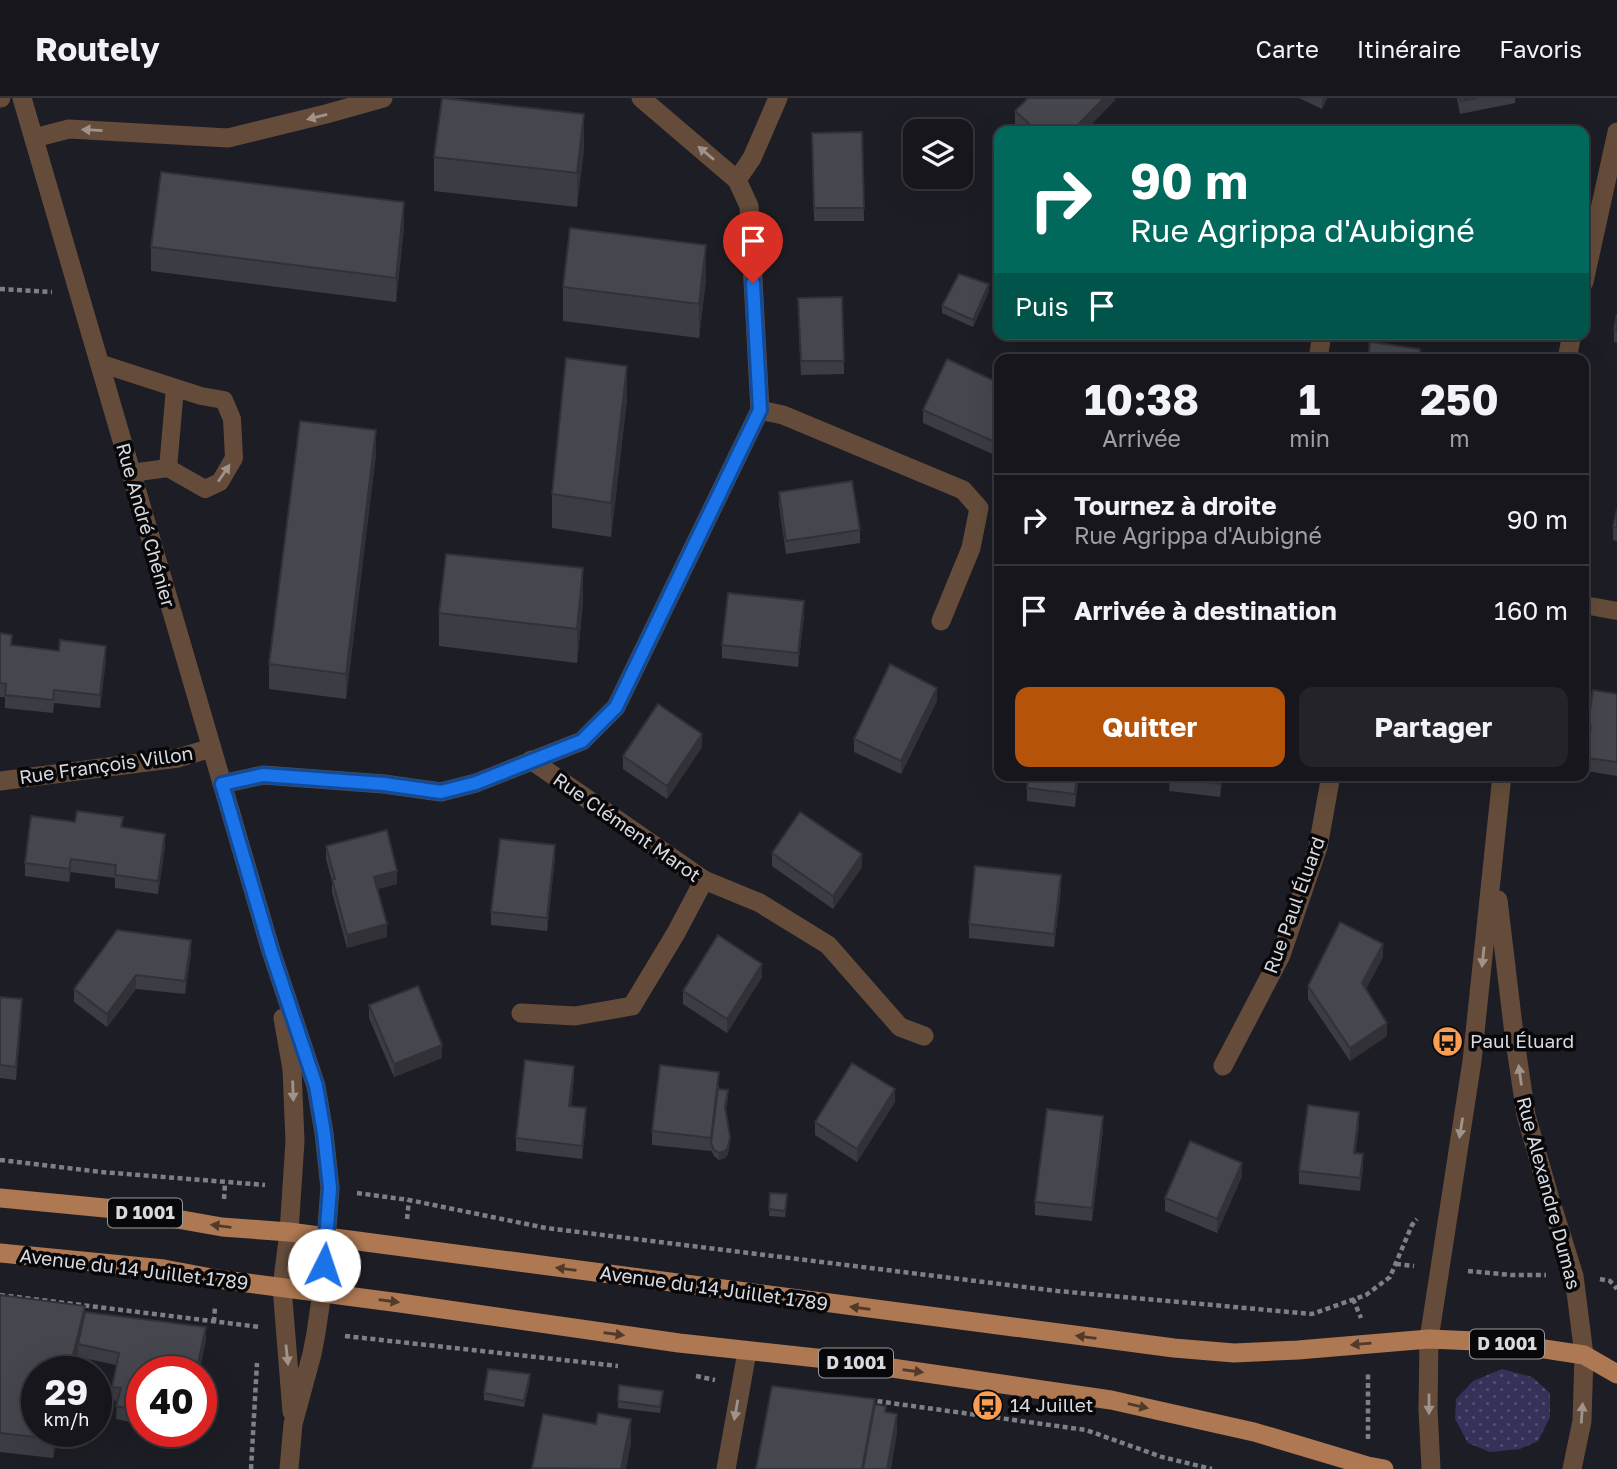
<!DOCTYPE html>
<html lang="fr">
<meta charset="utf-8">
<style>
:root{--surface:#16161c;--page:#232329;--text:#f1f3f6;--muted:#9e9fa3;--line:#35353b;--accent:#b45309}
body{margin:0;font-family:"Golos Text",sans-serif;background:var(--page);color:var(--text);height:100vh;display:flex;flex-direction:column;font-size:26px;white-space:nowrap}
*{box-sizing:border-box;margin:0}
p{font-size:23px;color:var(--muted)}
.icon{flex:none;width:38px;height:38px;fill:none;stroke:currentColor;stroke-width:2;stroke-linecap:round;stroke-linejoin:round}
.map{position:relative;flex:1;overflow:hidden}
.side{position:absolute;left:994px;top:256px;width:595px;height:427px;display:flex;flex-direction:column;background:var(--surface);border-radius:14px;box-shadow:0 7px 28px #0002,0 0 0 2px var(--line)}
.side>*{flex:none}
.top-card{position:absolute;left:994px;top:28px;width:595px;height:214px;border-radius:14px;box-shadow:0 7px 28px #0002,0 0 0 2px var(--line);background:#00695c;color:#fff;overflow:hidden}
.controls{position:absolute;left:903px;top:21px;display:grid;gap:14px}
.controls a{display:grid;place-items:center;width:70px;height:70px;border-radius:14px;background:var(--surface);box-shadow:0 7px 28px #0002,0 0 0 2px var(--line);font-size:35px}
.speed{position:absolute;left:21px;top:1258px;display:flex;gap:14px;font-size:35px;font-weight:700;text-align:center}
.speed>*{display:grid;place-content:center;width:91px;height:91px;border-radius:50%;background:var(--surface);box-shadow:0 7px 28px #0002,0 0 0 2px var(--line);line-height:1}
.speed small{font-size:18px;font-weight:400}
.speed .limit{border:10px solid #d22;background:#fff;color:#111}
.pin{position:absolute;display:grid;place-items:center;width:60px;height:60px;color:#fff;margin:-72px -30px;border-radius:50% 50% 50% 0;rotate:-45deg;box-shadow:0 0 7px #0007}
.pin .icon{rotate:45deg}
.me{position:absolute;width:77px;margin:-38px;rotate:4deg;stroke-linejoin:round;filter:drop-shadow(0 0 5px #0008)}
.turn{display:flex;align-items:center;gap:24px;height:147px;padding:0 21px;font-size:32px}
.turn .icon{width:91px;height:91px;stroke-width:2.5}
.turn b{display:block;font-size:49px;line-height:60px}
.then{display:flex;align-items:center;height:66px;padding:0 21px;background:#0003;gap:14px;font-size:26px}
.eta{display:flex;justify-content:space-evenly;align-items:center;height:119px;text-align:center}
.eta b{font-size:42px;font-weight:700;line-height:49px}
.button{display:flex;gap:14px;margin-top:auto;padding:14px 21px}
.button a{flex:1;height:80px;border-radius:14px;background:var(--accent);color:#fff;font-size:28px;font-weight:700;line-height:80px;text-align:center}
.button a+a{background:var(--page);color:var(--text)}
ul{padding:0;list-style:none}
li{display:flex;align-items:center;gap:21px;height:91px;padding:0 21px;border-top:2px solid var(--line)}
li div{flex:1}
li b{display:block;font-size:26px}
li em{font-style:normal}
header{display:flex;align-items:center;gap:42px;box-sizing:border-box;height:98px;padding:0 35px;background:var(--surface);border-bottom:2px solid var(--line)}
header strong{font-size:33px}
nav{display:flex;gap:38px;margin-inline-start:auto;font-size:24px}
.map>svg:first-child{display:block}
.grass{fill:url(#grass-dots)}
.lines{fill:none;stroke-linecap:round;stroke-linejoin:round}
.path{stroke:#7f7f86;stroke-width:4.5;stroke-dasharray:5 3.5;stroke-linecap:butt}
.service{stroke:#654c3a;stroke-width:18}
.minor{stroke:#654c3a;stroke-width:19}
.tertiary{stroke:#654c3a;stroke-width:19}
.primary{stroke:#ad7852;stroke-width:19}
.wall{fill:#3c3c44}
.shaded-wall{fill:#313137}
.building{fill:#46464f;stroke:#313137;stroke-width:2}
.oneway{fill:#9f938c}
.oneway2{fill:#523a2b}
.route-casing{stroke:#114b97;stroke-width:18}
.route{stroke:#1a73e8;stroke-width:12}
.labels{text-anchor:middle;stroke-width:7;stroke-linejoin:round;paint-order:stroke}
.shield{fill:#08080b;stroke:#9a9b9f;stroke-width:2}
.shield-label{font-size:18px;font-weight:bold;fill:#d9dadf}
.street-label{font-size:19px;fill:#d9dadf;stroke:#08080b}
.poi-label{font-size:19px;fill:#d9dadf;stroke:#08080b;text-anchor:start}
</style>
<header>
<strong>Routely</strong>
<nav><a>Carte</a><a>Itinéraire</a><a>Favoris</a></nav>
</header>
<div class="map">
<svg width="1617" height="1371" viewBox="0 0 1617 1371">
<defs>
<pattern id="grass-dots" width="8" height="8" patternUnits="userSpaceOnUse" patternTransform="scale(1.75)"><rect width="8" height="8" fill="#343259"/><path d="M2 2h.1M6 6h.1" fill="none" stroke="#514f70" stroke-width="1.8" stroke-linecap="round"/></pattern>
</defs>
<rect width="100%" height="100%" fill="#1d1d25"/>
<path class="grass" d="M1502 1271 1532 1279 1550 1295V1319L1538 1343 1520 1351 1490 1354 1468 1345 1455 1321 1456 1301 1473 1283Z"/>
<g class="lines">
<g class="path">
<path d="M0 191 52 194"/>
<path d="M0 1062 101 1074 265 1087"/>
<path d="M357 1095 409 1102 546 1130 1057 1193 1312 1216 1366 1197 1390 1179 1412 1127 1417 1121"/>
<path d="M224 1101 225 1085"/>
<path d="M407 1121 409 1102"/>
<path d="M1396 1166 1414 1168"/>
<path d="M1468 1173 1511 1177H1546"/>
<path d="M1600 1181 1610 1183 1617 1191"/>
<path d="M0 1197 260 1229"/>
<path d="M1353 1201 1361 1220"/>
<path d="M214 1224 215 1208"/>
<path d="M345 1238 618 1268"/>
<path d="M696 1278 715 1282"/>
<path d="M869 1302 1086 1332 1162 1359 1212 1371"/>
<path d="M1368 1341V1273"/>
<path d="M251 1371 257 1265"/>
</g>
<g class="service">
<path d="M99 265 201 298 224 302 232 321 234 360 220 384 205 391 168 370 131 375"/>
<path d="M168 370 175 290"/>
<path d="M1584 507 1617 513"/>
</g>
<g class="minor">
<path d="M0 0H1"/>
<path d="M34 40 69 31 228 40 326 16 383 0"/>
<path d="M737 82 752 60 778 0"/>
<path d="M1318 261 1322 236"/>
<path d="M760 312 783 317 963 392 979 410 971 450 941 523"/>
<path d="M531 662 704 782 760 805 828 847 900 929 924 938"/>
<path d="M0 683 178 660 211 650"/>
<path d="M222 686 263 677 384 686 441 694 476 685 582 643 616 609 760 312 749 108 737 82 641 0"/>
<path d="M521 915 575 918 632 908 676 835 704 782"/>
<path d="M1223 968 1281 857 1318 749 1331 677"/>
<path d="M726 1371 747 1254"/>
</g>
<g class="tertiary">
<path d="M22 0 271 853 316 988 324 1035 330 1090 322 1194 316 1235 312 1256 293 1326 289 1371"/>
<path d="M1584 184 1617 34"/>
<path d="M1567 261 1572 236"/>
<path d="M1498 802 1514 936 1526 1017 1550 1101 1574 1178 1584 1257 1582 1323 1572 1371"/>
<path d="M283 920 292 971 295 1043 289 1134 282 1189 292 1314"/>
<path d="M1431 1371 1428 1311 1429 1241 1472 963 1502 677"/>
</g>
<g class="primary">
<path d="M0 1100 126 1112 222 1129 289 1134 1174 1250 1234 1255 1298 1252 1429 1241 1499 1244 1584 1257 1617 1276"/>
<path d="M0 1155 164 1171 217 1181 400 1205 679 1245 844 1263 1111 1302 1254 1334 1368 1368 1384 1371"/>
</g>
</g>
<g class="wall">
<path d="M1115 0V2L1085 33H1023L1015 26V13Z"/>
<path d="M1299 0H1327L1322 11Z"/>
<path d="M1457 0H1515V5L1460 16Z"/>
<path d="M862 34 864 123H814L812 35Z"/>
<path d="M584 50 577 109 434 93V59Z"/>
<path d="M404 129 396 204 151 173V149Z"/>
<path d="M706 181 699 240 563 223V189Z"/>
<path d="M989 193 973 229 942 215V208Z"/>
<path d="M842 199 844 276 801 277 798 214Z"/>
<path d="M1617 216V245L1614 244V231Z"/>
<path d="M999 285 997 358 923 325V312Z"/>
<path d="M627 301 611 439 552 430V396Z"/>
<path d="M376 356 346 601 269 591V566Z"/>
<path d="M779 394 860 432V445L786 456 779 407Z"/>
<path d="M1617 411V443L1613 442V429Z"/>
<path d="M583 504 577 565 439 548V515Z"/>
<path d="M804 517 798 569 722 560V547Z"/>
<path d="M0 535 12 547 106 561 100 610 54 605 53 615 5 610V599H0Z"/>
<path d="M1617 596V678L1586 673V660L1589 641H1588V628Z"/>
<path d="M937 603 901 676 854 654V641Z"/>
<path d="M702 649 667 701 623 671V658Z"/>
<path d="M1079 677 1075 709 1027 703V690Z"/>
<path d="M1170 677H1223L1220 699 1169 693Z"/>
<path d="M123 730 165 749 158 796 115 790V780L71 774 69 784 25 778V765Z"/>
<path d="M326 748 397 786 377 791 387 839 347 850 332 794V783L326 761Z"/>
<path d="M772 755 862 769 833 811 772 768Z"/>
<path d="M555 760 547 833 491 827V814Z"/>
<path d="M1061 791 1054 849 969 840V826Z"/>
<path d="M191 855 185 896 136 891 107 929 74 904V891Z"/>
<path d="M1383 859 1366 891 1387 938 1350 963 1308 901V888Z"/>
<path d="M762 879 727 935 683 906V893Z"/>
<path d="M0 899 22 914 16 982 0 980Z"/>
<path d="M369 907 442 960 394 979 369 920Z"/>
<path d="M574 981 571 1008 586 1023 582 1061 516 1053V1040Z"/>
<path d="M719 987V991L728 999 726 1012 730 1046 728 1056 725 1060 719 1062 714 1058 711 1052V1053L652 1047V1033Z"/>
<path d="M895 1004 857 1064 815 1037V1024Z"/>
<path d="M1359 1027 1355 1055 1363 1069 1360 1093 1299 1086V1073Z"/>
<path d="M1103 1031 1092 1123 1035 1117V1104Z"/>
<path d="M1242 1078 1217 1135 1165 1113V1100Z"/>
<path d="M770 1095 787 1103 785 1119 769 1118Z"/>
<path d="M0 1197 85 1214 206 1242 199 1274H142V1317L132 1315 130 1324 116 1321 117 1303 112 1302V1289L116 1267 78 1259V1257L74 1274H37L59 1334 53 1360 0 1354Z"/>
<path d="M530 1283 524 1309 484 1302V1295Z"/>
<path d="M663 1299 660 1315 618 1310V1303Z"/>
</g>
<g class="shaded-wall">
<path d="M1104 0H1115V2L1085 33H1072Z"/>
<path d="M1322 0H1327L1322 11Z"/>
<path d="M584 16V50L577 109V75Z"/>
<path d="M404 104V129L396 204V180Z"/>
<path d="M706 147V181L699 240V206Z"/>
<path d="M989 186V193L973 229V222Z"/>
<path d="M627 268V301L611 439V405Z"/>
<path d="M376 332V356L346 601V576Z"/>
<path d="M999 340V353L997 358V345Z"/>
<path d="M583 470V504L577 565V531Z"/>
<path d="M804 503V517L798 569V555Z"/>
<path d="M106 548V561L100 610V597Z"/>
<path d="M937 590V603L901 676V663Z"/>
<path d="M702 636V649L667 701V688Z"/>
<path d="M1077 677H1079L1075 709V696Z"/>
<path d="M1222 677H1223L1220 699V686Z"/>
<path d="M165 736V749L158 796V783Z"/>
<path d="M555 747V760L547 833V820Z"/>
<path d="M862 756V769L833 811V798Z"/>
<path d="M71 761V774L69 784V771Z"/>
<path d="M397 773V786L374 792V779Z"/>
<path d="M1061 777V791L1054 849V836Z"/>
<path d="M387 826V839L347 850V837Z"/>
<path d="M191 842V855L185 896V883Z"/>
<path d="M1383 846V859L1362 898V885Z"/>
<path d="M762 866V879L727 935V921Z"/>
<path d="M136 877V891L107 929V916Z"/>
<path d="M22 901V914L16 982V969Z"/>
<path d="M1387 925V938L1350 963V950Z"/>
<path d="M442 947V960L394 979V966Z"/>
<path d="M574 968V981L569 1021V1008Z"/>
<path d="M895 991V1004L857 1064V1051Z"/>
<path d="M586 1010V1023L582 1061V1048Z"/>
<path d="M1359 1014V1027L1354 1068V1055Z"/>
<path d="M1103 1018V1031L1092 1123V1110Z"/>
<path d="M730 1039 728 1056 725 1060 719 1062V1055Z"/>
<path d="M1363 1056V1069L1360 1093V1080Z"/>
<path d="M1242 1065V1078L1217 1135V1121Z"/>
<path d="M85 1208V1227L78 1246V1257L74 1274H69Z"/>
<path d="M206 1229V1242L199 1274H196Z"/>
<path d="M530 1276V1283L524 1309V1303Z"/>
<path d="M132 1302V1315L130 1324V1311Z"/>
<path d="M897 1316V1336L891 1371H887Z"/>
<path d="M631 1321V1346L626 1371H621Z"/>
<path d="M55 1334H59L53 1360V1341Z"/>
</g>
<g class="building">
<path d="M442 0 584 16 577 75 434 59Z"/>
<path d="M1028 0H1104L1072 33H1037L1015 13Z"/>
<path d="M1460 0H1477L1460 3Z"/>
<path d="M862 34 864 110H814L812 35Z"/>
<path d="M161 74 404 104 396 180 151 149Z"/>
<path d="M570 130 706 147 699 206 563 189Z"/>
<path d="M959 176 989 186 973 222 942 208Z"/>
<path d="M842 199 844 263H801L798 200Z"/>
<path d="M1617 216V232L1614 231Z"/>
<path d="M1370 244 1420 251 1419 261H1368Z"/>
<path d="M566 260 627 268 611 405 552 396Z"/>
<path d="M947 261 999 285V340L997 345 923 312Z"/>
<path d="M300 323 376 332 346 576 269 566Z"/>
<path d="M852 383 860 432 786 443 779 394Z"/>
<path d="M1617 411V430L1613 429Z"/>
<path d="M446 456 583 470 577 531 439 515Z"/>
<path d="M728 495 804 503 798 555 722 547Z"/>
<path d="M0 535 12 537 11 547 59 553 60 542 106 548 100 597 54 592 53 602 5 597 6 586 0 585Z"/>
<path d="M890 566 937 590 901 663 854 641Z"/>
<path d="M1593 592 1617 596V664L1586 660 1591 628H1588Z"/>
<path d="M658 606 702 636 667 688 623 658Z"/>
<path d="M1028 677H1077L1075 696 1027 690Z"/>
<path d="M1170 677H1222L1220 686 1169 679Z"/>
<path d="M77 713 123 719 121 729 165 736 158 783 115 777 116 767 71 761 69 771 25 765 31 718 75 724Z"/>
<path d="M800 714 862 756 833 798 772 755Z"/>
<path d="M387 732 397 773 374 779 387 826 347 837 332 781H335L326 748Z"/>
<path d="M500 741 555 747 547 820 491 814Z"/>
<path d="M975 768 1061 777 1054 836 969 826Z"/>
<path d="M1340 824 1383 846 1362 885 1387 925 1350 950 1308 888Z"/>
<path d="M117 832 191 842 185 883 136 877 107 916 74 891Z"/>
<path d="M718 837 762 866 727 921 683 893Z"/>
<path d="M418 888 442 947 394 966 369 907Z"/>
<path d="M0 899 22 901 16 969 0 967Z"/>
<path d="M525 962 574 968 569 1008 586 1010 582 1048 516 1040Z"/>
<path d="M852 965 895 991 857 1051 815 1024Z"/>
<path d="M660 967 719 974 711 1040 652 1033Z"/>
<path d="M718 991 728 992 725 1009 730 1039 728 1049 725 1053 719 1055 714 1052 711 1045Z"/>
<path d="M1308 1007 1359 1014 1354 1055 1363 1056 1360 1080 1299 1073Z"/>
<path d="M1047 1011 1103 1018 1092 1110 1035 1104Z"/>
<path d="M1190 1043 1242 1065 1217 1121 1165 1100Z"/>
<path d="M770 1095 787 1096 785 1113 769 1111Z"/>
<path d="M0 1197 85 1208 69 1274H37V1334H55L53 1341 0 1335Z"/>
<path d="M85 1214 206 1229 196 1274H142V1303L132 1302 130 1311 116 1308 121 1290 112 1289 119 1255 78 1246Z"/>
<path d="M488 1271 530 1276 524 1303 484 1295Z"/>
<path d="M619 1287 663 1293 660 1309 618 1303Z"/>
<path d="M772 1288 875 1301 862 1371H756Z"/>
<path d="M875 1306 886 1308 885 1314 897 1316 887 1371H863Z"/>
<path d="M598 1315 631 1321 621 1371 532 1370 543 1316 596 1326Z"/>
</g>
<defs><path id="oneway-solid" d="M-6-.8H1V-3.2L6.5 0L1 3.2V.8H-6Z" transform="scale(1.75)"/></defs>
<g class="oneway">
<use href="#oneway-solid" transform="translate(317 19) rotate(166)"/>
<use href="#oneway-solid" transform="translate(92 32) rotate(-177)"/>
<use href="#oneway-solid" transform="translate(706 55) rotate(-140)"/>
<use href="#oneway-solid" transform="translate(224 375) rotate(-56)"/>
<use href="#oneway-solid" transform="translate(1483 859) rotate(96)"/>
<use href="#oneway-solid" transform="translate(1520 977) rotate(-98)"/>
<use href="#oneway-solid" transform="translate(293 993) rotate(88)"/>
<use href="#oneway-solid" transform="translate(1461 1030) rotate(99)"/>
<use href="#oneway-solid" transform="translate(287 1257) rotate(84)"/>
<use href="#oneway-solid" transform="translate(1429 1306) rotate(90)"/>
<use href="#oneway-solid" transform="translate(736 1312) rotate(100)"/>
<use href="#oneway-solid" transform="translate(1582 1315) rotate(-86)"/>
</g>
<g class="oneway2">
<use href="#oneway-solid" transform="translate(221 1128) rotate(-173)"/>
<use href="#oneway-solid" transform="translate(566 1171) rotate(-173)"/>
<use href="#oneway-solid" transform="translate(389 1203) rotate(8)"/>
<use href="#oneway-solid" transform="translate(860 1210) rotate(-172)"/>
<use href="#oneway-solid" transform="translate(614 1236) rotate(8)"/>
<use href="#oneway-solid" transform="translate(1086 1239) rotate(-173)"/>
<use href="#oneway-solid" transform="translate(1361 1246) rotate(175)"/>
<use href="#oneway-solid" transform="translate(913 1273) rotate(8)"/>
<use href="#oneway-solid" transform="translate(1138 1308) rotate(13)"/>
</g>
<g class="lines">
<defs>
<path id="route" d="M324 1167 330 1090 324 1035 316 988 271 853 222 686 263 677 384 686 441 694 476 685 582 643 616 609 760 312 753 185"/>
</defs>
<use href="#route" class="route-casing"/>
<use href="#route" class="route"/>
</g>
<defs>
<symbol id="bus-disc" viewBox="-11 -11 22 22"><circle r="9.5" fill="#fc9d54" stroke="#08080b"/><path d="M-5-6H5V4H4V6H2V4H-2V6H-4V4H-5ZM-3.5-4V0h7V-4ZM-3.5 1.2v1.5H-2V1.2ZM2 1.2v1.5H3.5V1.2Z" fill="#111"/></symbol>
</defs>
<g fill-rule="evenodd">
<use href="#bus-disc" x="1430" y="926" width="35" height="35"/>
<use href="#bus-disc" x="970" y="1290" width="35" height="35"/>
</g>
<g class="labels">
<g class="shield">
<rect x="108" y="1100.5" width="74" height="29" rx="5"/>
<rect x="1470" y="1231.5" width="74" height="29" rx="5"/>
<rect x="819" y="1250.5" width="74" height="29" rx="5"/>
</g>
<g class="shield-label">
<text x="145" y="1121">D 1001</text>
<text x="1507" y="1252">D 1001</text>
<text x="856" y="1271">D 1001</text>
</g>
<g class="street-label">
<text transform="translate(146 427) rotate(74)" y="7">Rue André Chénier</text>
<text transform="translate(106 667) rotate(-8)" y="7">Rue François Villon</text>
<text transform="translate(627 729) rotate(35)" y="7">Rue Clément Marot</text>
<text transform="translate(1294 807) rotate(-70)" y="7">Rue Paul Éluard</text>
<text transform="translate(1549 1095) rotate(75)" y="7">Rue Alexandre Dumas</text>
<text transform="translate(134 1171) rotate(7)" y="7">Avenue du 14 Juillet 1789</text>
<text transform="translate(714 1190) rotate(8)" y="7">Avenue du 14 Juillet 1789</text>
</g>
<g class="poi-label">
<text x="1470" y="950">Paul Éluard</text>
<text x="1010" y="1314">14 Juillet</text>
</g>
</g>
</svg>
<div class="controls">
<a><svg class="icon" aria-label="layers" viewBox="0 0 24 24"><path d="M12 4l9 5-9 5-9-5zM3 14l9 5 9-5"/></svg></a>
</div>
<div class="speed"><div>29<small>km/h</small></div><div class="limit">40</div></div>
<div class="pin" style="left:753px;top:185px;background:#d93025"><svg class="icon" aria-label="arrive" viewBox="0 0 24 24"><path d="M6 21V4h12l-3 4 3 4H6"/></svg></div>
<svg class="me" style="left:324px;top:1167px" viewBox="-20 -20 40 40"><circle r="19" fill="#fff"/><path d="M0-13L10 11 0 6-10 11z" fill="#1a73e8"/></svg>
<div class="top-card">
<div class="turn"><svg class="icon" aria-label="right" viewBox="0 0 24 24"><path d="M7 20v-9h11M14 6l5 5-5 5"/></svg><div><b>90 m</b>Rue Agrippa d'Aubigné</div></div>
<div class="then">Puis<svg class="icon" aria-label="arrive" viewBox="0 0 24 24"><path d="M6 21V4h12l-3 4 3 4H6"/></svg></div>
</div>
<section class="side">
<div class="eta">
<div><b>10:38</b><p>Arrivée</p></div>
<div><b>1</b><p>min</p></div>
<div><b>250</b><p>m</p></div>
</div>
<ul>
<li><svg class="icon" aria-label="right" viewBox="0 0 24 24"><path d="M7 20v-9h11M14 6l5 5-5 5"/></svg><div><b>Tournez à droite</b><p>Rue Agrippa d'Aubigné</p></div><em>90 m</em></li>
<li><svg class="icon" aria-label="arrive" viewBox="0 0 24 24"><path d="M6 21V4h12l-3 4 3 4H6"/></svg><div><b>Arrivée à destination</b></div><em>160 m</em></li>
</ul>
<div class="button"><a>Quitter</a><a>Partager</a></div>
</section>
</div>
